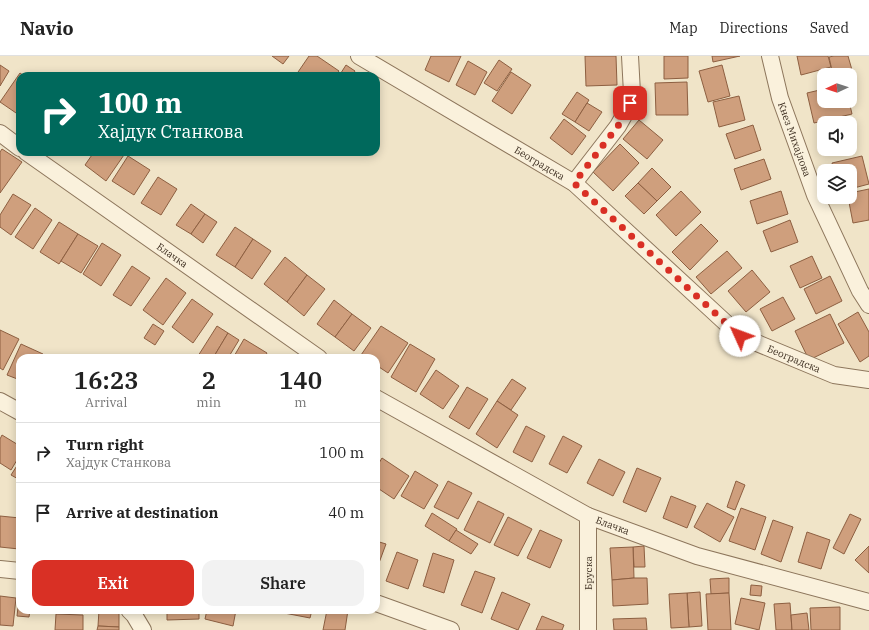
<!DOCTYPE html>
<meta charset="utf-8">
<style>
:root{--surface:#fff;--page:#f2f2f2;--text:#222;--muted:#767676;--line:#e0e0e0;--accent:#d93025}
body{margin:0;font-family:"IBM Plex Serif",serif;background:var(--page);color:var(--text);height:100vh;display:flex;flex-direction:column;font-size:15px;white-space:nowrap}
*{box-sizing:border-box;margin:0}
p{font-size:13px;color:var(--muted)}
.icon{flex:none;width:22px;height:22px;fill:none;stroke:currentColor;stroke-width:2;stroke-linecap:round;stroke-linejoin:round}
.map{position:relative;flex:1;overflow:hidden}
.drawer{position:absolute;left:16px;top:298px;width:364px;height:260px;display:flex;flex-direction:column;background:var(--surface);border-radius:12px;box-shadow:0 2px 10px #0003}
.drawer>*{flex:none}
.banner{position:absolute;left:16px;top:16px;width:364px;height:84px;border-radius:12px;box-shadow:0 2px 10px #0003;background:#00695c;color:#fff;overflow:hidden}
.needle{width:26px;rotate:267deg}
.fabs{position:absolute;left:817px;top:12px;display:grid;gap:8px}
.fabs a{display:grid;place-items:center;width:40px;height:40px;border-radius:8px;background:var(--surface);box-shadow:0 2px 10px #0003;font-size:20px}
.pin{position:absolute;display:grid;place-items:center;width:34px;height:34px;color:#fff;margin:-17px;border-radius:8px;box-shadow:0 2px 6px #0006}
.me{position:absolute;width:44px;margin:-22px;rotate:313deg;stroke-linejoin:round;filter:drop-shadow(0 0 3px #0008)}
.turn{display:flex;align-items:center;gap:14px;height:84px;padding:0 16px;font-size:18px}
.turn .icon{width:52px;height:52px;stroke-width:2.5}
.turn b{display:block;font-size:28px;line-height:34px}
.eta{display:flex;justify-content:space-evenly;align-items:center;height:68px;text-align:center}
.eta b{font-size:24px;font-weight:600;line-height:28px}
.cta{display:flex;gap:8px;margin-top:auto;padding:8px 16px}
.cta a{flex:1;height:46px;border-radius:12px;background:var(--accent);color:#fff;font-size:16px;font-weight:600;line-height:46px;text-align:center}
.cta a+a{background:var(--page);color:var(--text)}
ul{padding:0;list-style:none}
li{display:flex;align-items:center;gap:12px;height:60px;padding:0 16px;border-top:1px solid var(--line)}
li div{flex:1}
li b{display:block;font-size:15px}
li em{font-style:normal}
header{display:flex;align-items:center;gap:24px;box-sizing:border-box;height:56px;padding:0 20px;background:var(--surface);border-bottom:1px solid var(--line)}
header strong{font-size:19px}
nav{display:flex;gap:22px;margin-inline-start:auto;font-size:14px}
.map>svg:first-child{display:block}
.building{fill:#cf9f7d;stroke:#8d5f41}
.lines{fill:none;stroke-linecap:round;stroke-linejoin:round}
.minor-casing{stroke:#8d765c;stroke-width:18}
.minor{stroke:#faf1dc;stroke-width:16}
.route{stroke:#d93025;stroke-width:7;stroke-dasharray:0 12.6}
.labels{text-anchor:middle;stroke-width:3.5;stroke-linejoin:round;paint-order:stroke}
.street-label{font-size:10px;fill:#3d2e20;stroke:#f7eed8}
</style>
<header>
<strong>Navio</strong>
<nav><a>Map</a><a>Directions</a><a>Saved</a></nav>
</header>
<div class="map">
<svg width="869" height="574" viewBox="0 0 869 574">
<rect width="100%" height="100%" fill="#f0e4c8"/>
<g class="building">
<path d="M272 0H289L283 8Z"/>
<path d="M309 0H317L339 15 335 20H298L296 19Z"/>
<path d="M431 0H461L449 26 425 14Z"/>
<path d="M585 0H616L617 29 586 30Z"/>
<path d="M664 0H688V22L664 23Z"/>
<path d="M712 0H740L713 6Z"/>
<path d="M797 0H828L831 11 801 19Z"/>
<path d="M834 0H848L852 14 833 19 829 1Z"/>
<path d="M499 4 512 13 497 35 484 27Z"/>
<path d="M468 5 487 16 475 39 456 29Z"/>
<path d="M0 9 9 15 0 30Z"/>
<path d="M346 9 355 15 352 20H339Z"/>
<path d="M722 9 730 40 708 46 699 15Z"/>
<path d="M511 16 531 29 512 58 492 45Z"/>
<path d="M20 17 24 20H20V58L19 59 0 46Z"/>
<path d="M687 26 688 59H656L655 27Z"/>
<path d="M824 33V45H849L852 58 814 67 807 37Z"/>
<path d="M577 36 589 44 575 66 562 58Z"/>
<path d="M739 40 745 64 719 71 713 46Z"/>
<path d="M587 47 602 56 589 75 575 66Z"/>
<path d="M564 63 586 80 572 99 550 82Z"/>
<path d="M639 64 663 84 647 103 623 83Z"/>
<path d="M753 69 761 94 735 103 726 78Z"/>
<path d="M850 69 854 91 850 92Z"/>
<path d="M620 88 639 107 613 135 593 116Z"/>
<path d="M2 93 22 106 0 137V96Z"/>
<path d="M94 96H126L106 125 85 109Z"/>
<path d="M128 100 150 114 134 139 112 125Z"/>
<path d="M862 100 869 128 850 133V115H834L832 107Z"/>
<path d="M764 103 771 123 741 134 734 113Z"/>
<path d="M652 112 671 131 657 145 638 127Z"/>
<path d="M158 121 177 133 161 159 141 147Z"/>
<path d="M638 127 657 145 644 158 625 140Z"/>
<path d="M869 133V164L853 167 848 141H850V137Z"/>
<path d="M681 135 701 156 676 180 656 159Z"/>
<path d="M781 135 788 158 757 168 750 145Z"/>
<path d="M13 138 31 149 11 179 0 171V159Z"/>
<path d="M191 148 205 158 191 178 176 169Z"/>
<path d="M35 152 52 164 33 193 15 181Z"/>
<path d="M205 158 217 166 203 187 191 178Z"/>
<path d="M790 164 798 186 771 196 763 175Z"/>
<path d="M59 166 78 178 59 208 40 196Z"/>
<path d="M701 168 718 185 690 214 672 196Z"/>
<path d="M235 171 253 183 235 211 216 199Z"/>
<path d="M78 178 98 190 81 217 61 205Z"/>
<path d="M253 183 271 195 252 223 235 211Z"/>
<path d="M102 187 121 199 101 230 83 218Z"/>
<path d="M727 195 742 212 711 238 696 221Z"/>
<path d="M812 200 822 222 800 232 790 210Z"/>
<path d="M285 201 307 219 287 246 264 228Z"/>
<path d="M132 210 150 222 131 250 113 239Z"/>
<path d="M752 214 770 236 746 256 728 235Z"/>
<path d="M307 219 325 233 304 260 287 246Z"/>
<path d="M830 220 842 245 816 258 804 233Z"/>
<path d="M166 222 186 237 163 269 143 254Z"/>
<path d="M783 241 795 263 772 275 760 253Z"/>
<path d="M192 243 213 258 193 287 172 271Z"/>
<path d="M334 244 352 258 335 281 317 268Z"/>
<path d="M858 256 869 276V300L860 306 838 268Z"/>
<path d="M352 258 371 272 354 295 335 281Z"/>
<path d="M830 258 844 287 809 304 795 275Z"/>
<path d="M153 268 164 275 155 289 144 282Z"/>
<path d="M217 270 228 277 213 302H201L198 300Z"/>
<path d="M381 270 408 287 388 317 376 309V302H365L361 299Z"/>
<path d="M0 274 19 283 3 314 0 312Z"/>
<path d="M228 277 239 284 228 302H213Z"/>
<path d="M244 283 267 297 264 302H233Z"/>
<path d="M21 288 43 298 42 302H20V324L7 319Z"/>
<path d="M410 288 435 303 416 336 391 321Z"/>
<path d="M436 314 459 330 443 353 420 338Z"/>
<path d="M512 323 526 332 511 354 497 345Z"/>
<path d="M467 331 488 343 469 373 449 361Z"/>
<path d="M497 345 518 359 497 392 476 378Z"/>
<path d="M526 370 545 380 532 406 513 396Z"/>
<path d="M2 379 20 390V399L11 414 0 407V383Z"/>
<path d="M563 380 582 390 567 417 549 408Z"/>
<path d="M382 402 409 420 394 443 376 431V412Z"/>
<path d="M599 403 625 416 613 440 587 427Z"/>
<path d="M20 405V424L11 419Z"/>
<path d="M637 412 661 422 646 456 623 446Z"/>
<path d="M415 415 438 429 424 453 401 440Z"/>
<path d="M448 425 472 437 458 463 434 451Z"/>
<path d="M736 425 745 429 735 454 727 451Z"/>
<path d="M671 440 696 450 687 472 663 462Z"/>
<path d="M478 445 504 458 490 487 464 474Z"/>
<path d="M707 447 734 461 720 486 694 471Z"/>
<path d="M741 452 766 461 755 494 729 485Z"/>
<path d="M432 457 457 473 449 485 425 470Z"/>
<path d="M850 458 861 463 844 498 833 492Z"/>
<path d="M0 460 20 462 19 493 0 491Z"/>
<path d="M508 461 532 473 518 500 494 489Z"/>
<path d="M773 464 793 471 781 506 761 498Z"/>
<path d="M456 474 478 488 471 498 449 485Z"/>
<path d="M540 474 562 484 550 512 527 502Z"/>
<path d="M807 476 830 484 821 513 798 506Z"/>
<path d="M376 485 386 488 376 515Z"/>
<path d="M644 490 645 511H634L633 491Z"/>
<path d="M869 490V517L855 504Z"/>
<path d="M633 491 634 522 612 524 610 492Z"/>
<path d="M397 496 418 504 408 533 386 525Z"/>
<path d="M433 497 454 504 444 537 423 530Z"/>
<path d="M475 515 495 522 482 557 461 549Z"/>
<path d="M634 522H647L648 548 613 550 612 524Z"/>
<path d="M729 522V537L711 538 710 523Z"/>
<path d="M751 529 762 530 761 540 750 539Z"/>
<path d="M20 534V554H30L29 561 17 560Z"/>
<path d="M502 536 530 548 518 574 491 563Z"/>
<path d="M700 536 702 570 689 571 687 537Z"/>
<path d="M687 537 689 571 671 572 669 538Z"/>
<path d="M729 537 731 574H708L706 538Z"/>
<path d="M0 540 16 542 13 570 0 569Z"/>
<path d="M741 542 765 547 759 574 735 568Z"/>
<path d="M790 547 792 574H776L774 548Z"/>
<path d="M840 551V574H811L810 552Z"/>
<path d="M99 554 119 555V571L98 570Z"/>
<path d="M167 554H199V563L167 564Z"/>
<path d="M207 554H236L233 570 205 563Z"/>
<path d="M279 554H312L310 562 279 556Z"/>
<path d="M327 554H348L345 574H323Z"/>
<path d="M807 557 809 574H792L791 559Z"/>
<path d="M56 558 83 559V574H55Z"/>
<path d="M542 560 564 569 562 574H536Z"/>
<path d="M646 562 647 574H614L613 563Z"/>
<path d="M98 570 119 571V574H97Z"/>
</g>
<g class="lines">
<defs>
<g id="minor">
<path id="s1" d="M359 0 574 127 740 280 834 319 869 324"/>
<path id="s2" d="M770 0 780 42 815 139 860 235 869 249"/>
<path d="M0 77 20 92"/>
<path id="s3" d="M26 96 319 302"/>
<path d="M574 127 618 70 627 54 630 47 632 37 630 0"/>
<path id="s4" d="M376 342 588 460 697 500 869 546"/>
<path d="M0 345 20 356"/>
<path d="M588 460V574"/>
<path d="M0 513 20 515"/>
<path d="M376 547 451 574"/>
<path d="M129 554 134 559 143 574"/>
</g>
</defs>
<use href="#minor" class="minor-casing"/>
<use href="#minor" class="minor"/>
</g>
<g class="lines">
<path class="route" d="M630 47 624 60 618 70 574 127 740 280"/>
</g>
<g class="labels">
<g class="street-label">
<text dy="4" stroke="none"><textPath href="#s2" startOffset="87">Кнез Михајлова</textPath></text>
<text dy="4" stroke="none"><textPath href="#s1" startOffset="210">Београдска</textPath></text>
<text dy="4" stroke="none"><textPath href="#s3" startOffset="179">Блачка</textPath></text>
<text dy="4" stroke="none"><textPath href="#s1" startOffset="534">Београдска</textPath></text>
<text dy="4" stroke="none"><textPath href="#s4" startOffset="269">Блачка</textPath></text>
<text transform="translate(588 517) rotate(-90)" y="4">Бруска</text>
</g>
</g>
</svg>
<div class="fabs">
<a><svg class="needle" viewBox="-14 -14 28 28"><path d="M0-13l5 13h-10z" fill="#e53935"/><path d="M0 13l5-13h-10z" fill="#767676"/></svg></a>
<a><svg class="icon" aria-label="sound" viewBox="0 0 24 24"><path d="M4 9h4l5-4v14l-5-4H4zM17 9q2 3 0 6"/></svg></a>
<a><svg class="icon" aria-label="layers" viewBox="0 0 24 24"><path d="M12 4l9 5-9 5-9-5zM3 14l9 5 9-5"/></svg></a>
</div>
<div class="pin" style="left:630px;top:47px;background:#d93025"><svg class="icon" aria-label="arrive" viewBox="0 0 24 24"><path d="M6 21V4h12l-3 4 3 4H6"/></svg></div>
<svg class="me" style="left:740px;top:280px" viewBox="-20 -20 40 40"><circle r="19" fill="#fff"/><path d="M0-13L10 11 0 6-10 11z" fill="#d93025"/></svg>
<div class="banner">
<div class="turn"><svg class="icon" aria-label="right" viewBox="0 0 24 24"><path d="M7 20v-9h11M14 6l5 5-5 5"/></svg><div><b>100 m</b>Хајдук Станкова</div></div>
</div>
<section class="drawer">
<div class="eta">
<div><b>16:23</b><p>Arrival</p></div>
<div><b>2</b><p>min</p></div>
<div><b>140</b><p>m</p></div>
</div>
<ul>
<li><svg class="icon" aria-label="right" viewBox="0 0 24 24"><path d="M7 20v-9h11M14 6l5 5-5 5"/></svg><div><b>Turn right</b><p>Хајдук Станкова</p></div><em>100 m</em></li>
<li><svg class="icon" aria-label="arrive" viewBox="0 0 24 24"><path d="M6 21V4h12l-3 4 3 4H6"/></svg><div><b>Arrive at destination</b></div><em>40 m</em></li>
</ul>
<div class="cta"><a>Exit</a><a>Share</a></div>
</section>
</div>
